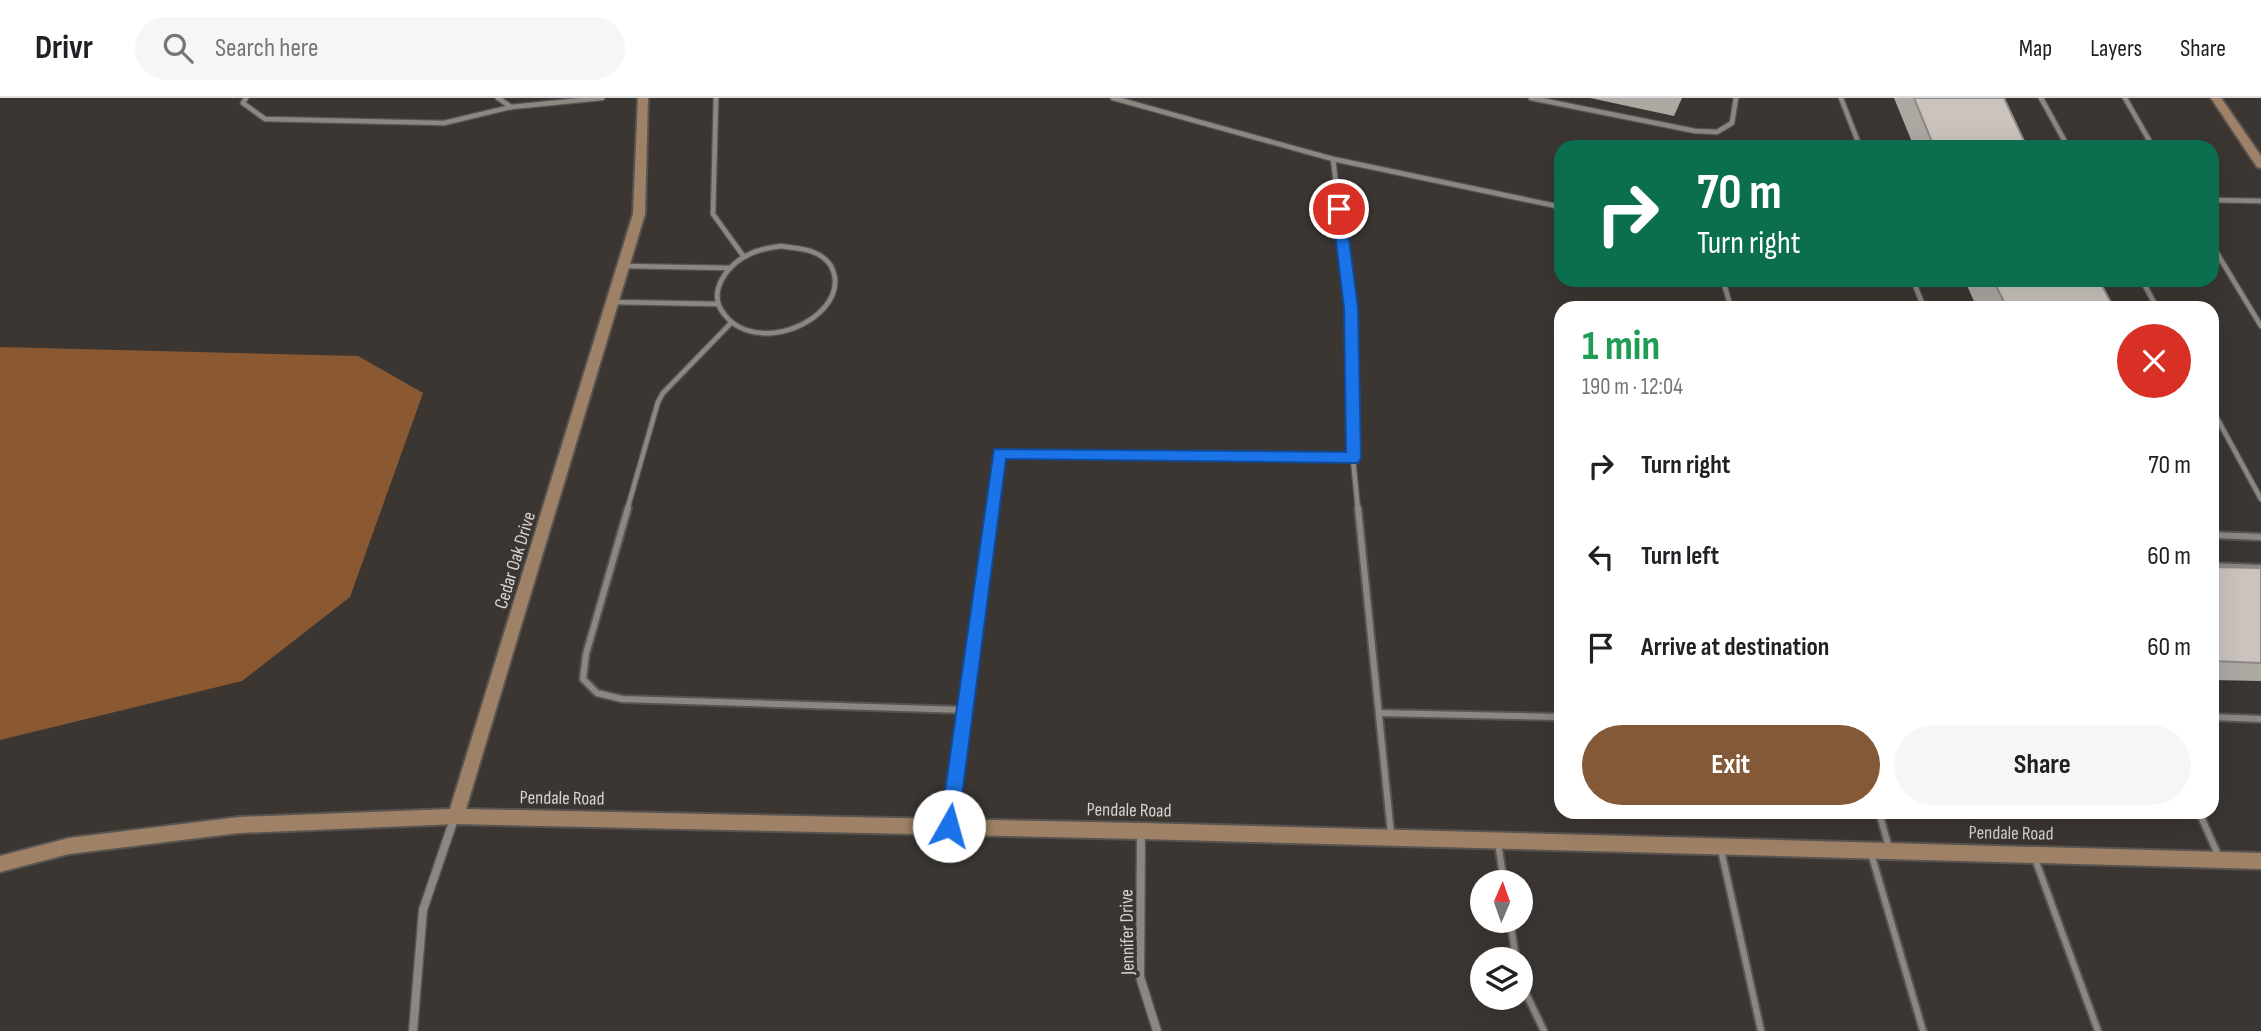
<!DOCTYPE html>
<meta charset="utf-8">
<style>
:root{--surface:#fff;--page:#f6f6f6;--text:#202124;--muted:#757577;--line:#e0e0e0;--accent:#835938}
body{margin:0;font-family:"Sofia Sans Condensed",sans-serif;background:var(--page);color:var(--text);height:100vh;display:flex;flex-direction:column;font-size:26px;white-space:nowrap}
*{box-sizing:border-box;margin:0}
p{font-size:23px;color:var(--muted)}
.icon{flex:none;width:38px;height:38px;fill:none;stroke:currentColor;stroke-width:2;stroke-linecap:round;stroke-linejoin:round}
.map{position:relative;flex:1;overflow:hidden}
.side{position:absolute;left:1554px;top:203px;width:665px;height:518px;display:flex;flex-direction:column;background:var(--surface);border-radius:21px;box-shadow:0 7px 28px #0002}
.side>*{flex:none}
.banner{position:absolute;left:1554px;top:42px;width:665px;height:147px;border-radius:21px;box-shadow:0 7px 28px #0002;background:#0b6e4f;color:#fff;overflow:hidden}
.needle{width:46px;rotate:2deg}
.fabs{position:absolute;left:1470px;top:772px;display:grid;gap:14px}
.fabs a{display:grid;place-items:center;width:63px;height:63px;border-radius:50%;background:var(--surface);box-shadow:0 7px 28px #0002;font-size:35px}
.pin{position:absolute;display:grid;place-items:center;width:60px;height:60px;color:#fff;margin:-30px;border:4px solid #fff;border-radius:50%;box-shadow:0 2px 7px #0007}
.me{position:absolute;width:77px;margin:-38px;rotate:7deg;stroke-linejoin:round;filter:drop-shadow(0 0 5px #0008)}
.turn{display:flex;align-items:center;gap:24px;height:147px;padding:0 28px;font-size:32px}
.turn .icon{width:91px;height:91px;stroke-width:2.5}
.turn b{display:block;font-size:49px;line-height:60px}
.round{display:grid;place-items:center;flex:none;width:74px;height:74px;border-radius:37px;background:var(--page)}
.headline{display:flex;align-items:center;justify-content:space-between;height:119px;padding:0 28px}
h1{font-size:42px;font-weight:700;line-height:52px;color:#1e9e55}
.button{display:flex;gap:14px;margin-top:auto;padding:14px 28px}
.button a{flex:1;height:80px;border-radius:42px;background:var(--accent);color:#fff;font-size:28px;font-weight:700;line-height:80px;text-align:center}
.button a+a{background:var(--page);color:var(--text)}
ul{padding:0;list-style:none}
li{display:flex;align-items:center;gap:21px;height:91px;padding:0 28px}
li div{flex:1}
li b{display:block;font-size:26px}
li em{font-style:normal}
header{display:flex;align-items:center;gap:42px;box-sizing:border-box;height:98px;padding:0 35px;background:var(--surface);border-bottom:2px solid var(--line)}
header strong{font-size:33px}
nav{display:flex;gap:38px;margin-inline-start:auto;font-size:24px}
.search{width:490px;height:63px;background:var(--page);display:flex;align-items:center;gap:18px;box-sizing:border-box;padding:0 24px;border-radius:38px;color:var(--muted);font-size:26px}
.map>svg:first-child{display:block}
.water{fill:#8a5931}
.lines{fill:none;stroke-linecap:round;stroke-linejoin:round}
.lane-far1-casing{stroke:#585451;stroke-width:7}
.lane-casing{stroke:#585451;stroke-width:10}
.street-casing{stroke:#585451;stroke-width:11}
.secondary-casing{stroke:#585451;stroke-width:4}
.lane-far1{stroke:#8d8782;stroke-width:4.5}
.lane{stroke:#8d8782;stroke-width:6}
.street{stroke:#8d8782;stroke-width:8}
.secondary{fill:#9e8166;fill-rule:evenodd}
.wall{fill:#aea8a3}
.building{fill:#cac3be;stroke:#8d8885;stroke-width:2}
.route{fill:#1a73e8;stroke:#114b97;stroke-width:2}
.labels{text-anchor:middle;stroke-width:7;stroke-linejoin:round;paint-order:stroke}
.street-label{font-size:19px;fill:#d7d3d1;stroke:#3b3632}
</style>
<header>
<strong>Drivr</strong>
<div class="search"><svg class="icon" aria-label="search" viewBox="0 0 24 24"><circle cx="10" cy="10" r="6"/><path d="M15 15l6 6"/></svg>Search here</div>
<nav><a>Map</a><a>Layers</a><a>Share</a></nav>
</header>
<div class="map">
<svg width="2261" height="933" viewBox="0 0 2261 933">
<rect width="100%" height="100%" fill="#3b3632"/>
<path class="water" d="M0 249 358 258 423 295 350 499 242 583 0 642Z"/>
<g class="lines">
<defs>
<g id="lane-far1">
<path d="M246 0 243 5 265 21 444 25 511 9 602 0"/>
<path d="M498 0 511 9"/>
<path d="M716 0 713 116 744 159"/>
<path d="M1113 0 1333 61 1561 109"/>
<path d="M1531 0 1695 33 1717 34 1732 25 1736 0"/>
<path d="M1841 0 1860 49"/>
<path d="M2041 0 2068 49"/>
<path d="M2125 0 2153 49"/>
<path d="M1333 61 1351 210 1353 361 1358 412"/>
<path d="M2212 102 2261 103"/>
<path d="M2212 147 2261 228"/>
<path d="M781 148C791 150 803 150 813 154 839 164 841 191 824 210 801 236 748 248 724 216 706 194 728 165 750 156 759 151 770 150 781 148Z"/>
<path d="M624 168 729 170"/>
<path d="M1723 182 1731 210"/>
<path d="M1913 182 1924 210"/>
<path d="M2142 182 2157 210"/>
<path d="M612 204 717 206"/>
<path d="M2212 311 2261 401"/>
<path d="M627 412 658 304 663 295 731 225"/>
<path d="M991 412 999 355 1353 361"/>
</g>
<g id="lane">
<path d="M628 410 586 556 583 581 597 595 622 601 963 612"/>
<path d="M1358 410 1391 736"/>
<path d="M2212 437 2261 439"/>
<path d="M2212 468 2261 470"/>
<path d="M1379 615 1561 619"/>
<path d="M2212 619 2261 621"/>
<path d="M1879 714 1889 750"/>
<path d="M2199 714 2219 759"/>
<path d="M950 725 992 410"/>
<path d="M1498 745 1504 784"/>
<path d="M1721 752 1761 933"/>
<path d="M1871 755 1923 933"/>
<path d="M2034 758 2098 933"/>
<path d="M1510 822 1516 861"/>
<path d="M1521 885 1544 933"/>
</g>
<g id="street">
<path d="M1141 733 1140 879 1157 933"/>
<path d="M413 933 423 812 455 718"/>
</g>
<g id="secondary">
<path d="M638 0H648L645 116 466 711 1141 725 2261 755V771L1141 741 456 726 239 735 69 756 0 774V758L69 740 239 719 450 711 633 116Z"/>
<path d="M2211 0H2221L2261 58V70L2257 69Z"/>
</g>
</defs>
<use href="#lane-far1" class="lane-far1-casing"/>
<use href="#lane" class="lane-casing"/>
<use href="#street" class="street-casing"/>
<use href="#secondary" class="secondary-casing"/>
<use href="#lane-far1" class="lane-far1"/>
<use href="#lane" class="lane"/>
<use href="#street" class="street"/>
<use href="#secondary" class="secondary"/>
</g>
<g class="wall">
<path d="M1590 0H1682L1674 18Z"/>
<path d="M1894 0H2004L2027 49H1914Z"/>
<path d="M1933 182H2099L2114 210H1977L1965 183H1933Z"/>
<path d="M2212 469 2261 470V583L2212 582Z"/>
</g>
<g class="building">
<path d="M1914 0H2004L2027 49H1934Z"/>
<path d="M1993 182H2099L2114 210H2007Z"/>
<path d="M2212 392 2217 402H2212Z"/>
<path d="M2212 469 2261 470V565L2212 563Z"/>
</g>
<path class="route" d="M1339 106 1345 111 1358 210 1361 360 1358 365 1006 361 958 728 956 734 949 737 943 734 940 728 994 351 1346 354 1344 210 1332 111Z"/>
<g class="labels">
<g class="street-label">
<text transform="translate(514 462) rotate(-73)" y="7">Cedar Oak Drive</text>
<text transform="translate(562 699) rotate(1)" y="7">Pendale Road</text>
<text transform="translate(1129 711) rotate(1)" y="7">Pendale Road</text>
<text transform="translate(2011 734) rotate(1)" y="7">Pendale Road</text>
<text transform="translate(1126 834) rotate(-91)" y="7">Jennifer Drive</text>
</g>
</g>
</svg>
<div class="fabs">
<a><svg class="needle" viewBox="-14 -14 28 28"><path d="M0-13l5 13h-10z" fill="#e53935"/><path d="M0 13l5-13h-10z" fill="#757577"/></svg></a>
<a><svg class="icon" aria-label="layers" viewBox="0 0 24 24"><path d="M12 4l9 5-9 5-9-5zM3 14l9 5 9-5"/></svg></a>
</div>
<div class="pin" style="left:1339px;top:111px;background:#d93025"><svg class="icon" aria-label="arrive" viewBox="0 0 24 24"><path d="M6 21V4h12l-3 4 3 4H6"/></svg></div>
<svg class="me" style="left:949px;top:728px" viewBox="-20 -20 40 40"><circle r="19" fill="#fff"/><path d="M0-13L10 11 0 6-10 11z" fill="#1a73e8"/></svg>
<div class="banner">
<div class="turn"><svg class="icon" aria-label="right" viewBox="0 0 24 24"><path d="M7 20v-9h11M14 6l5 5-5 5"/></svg><div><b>70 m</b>Turn right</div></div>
</div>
<section class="side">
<div class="headline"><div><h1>1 min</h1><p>190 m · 12:04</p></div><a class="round" style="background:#d93025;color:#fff"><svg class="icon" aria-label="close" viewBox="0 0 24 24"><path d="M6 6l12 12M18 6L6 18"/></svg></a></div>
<ul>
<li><svg class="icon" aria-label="right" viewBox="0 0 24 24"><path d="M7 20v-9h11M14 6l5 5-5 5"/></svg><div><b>Turn right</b></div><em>70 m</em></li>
<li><svg class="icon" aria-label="left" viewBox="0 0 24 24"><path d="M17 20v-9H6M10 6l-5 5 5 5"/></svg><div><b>Turn left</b></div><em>60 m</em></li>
<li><svg class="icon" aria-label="arrive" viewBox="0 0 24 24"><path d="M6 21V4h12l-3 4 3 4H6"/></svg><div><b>Arrive at destination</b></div><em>60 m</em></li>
</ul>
<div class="button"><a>Exit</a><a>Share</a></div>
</section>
</div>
